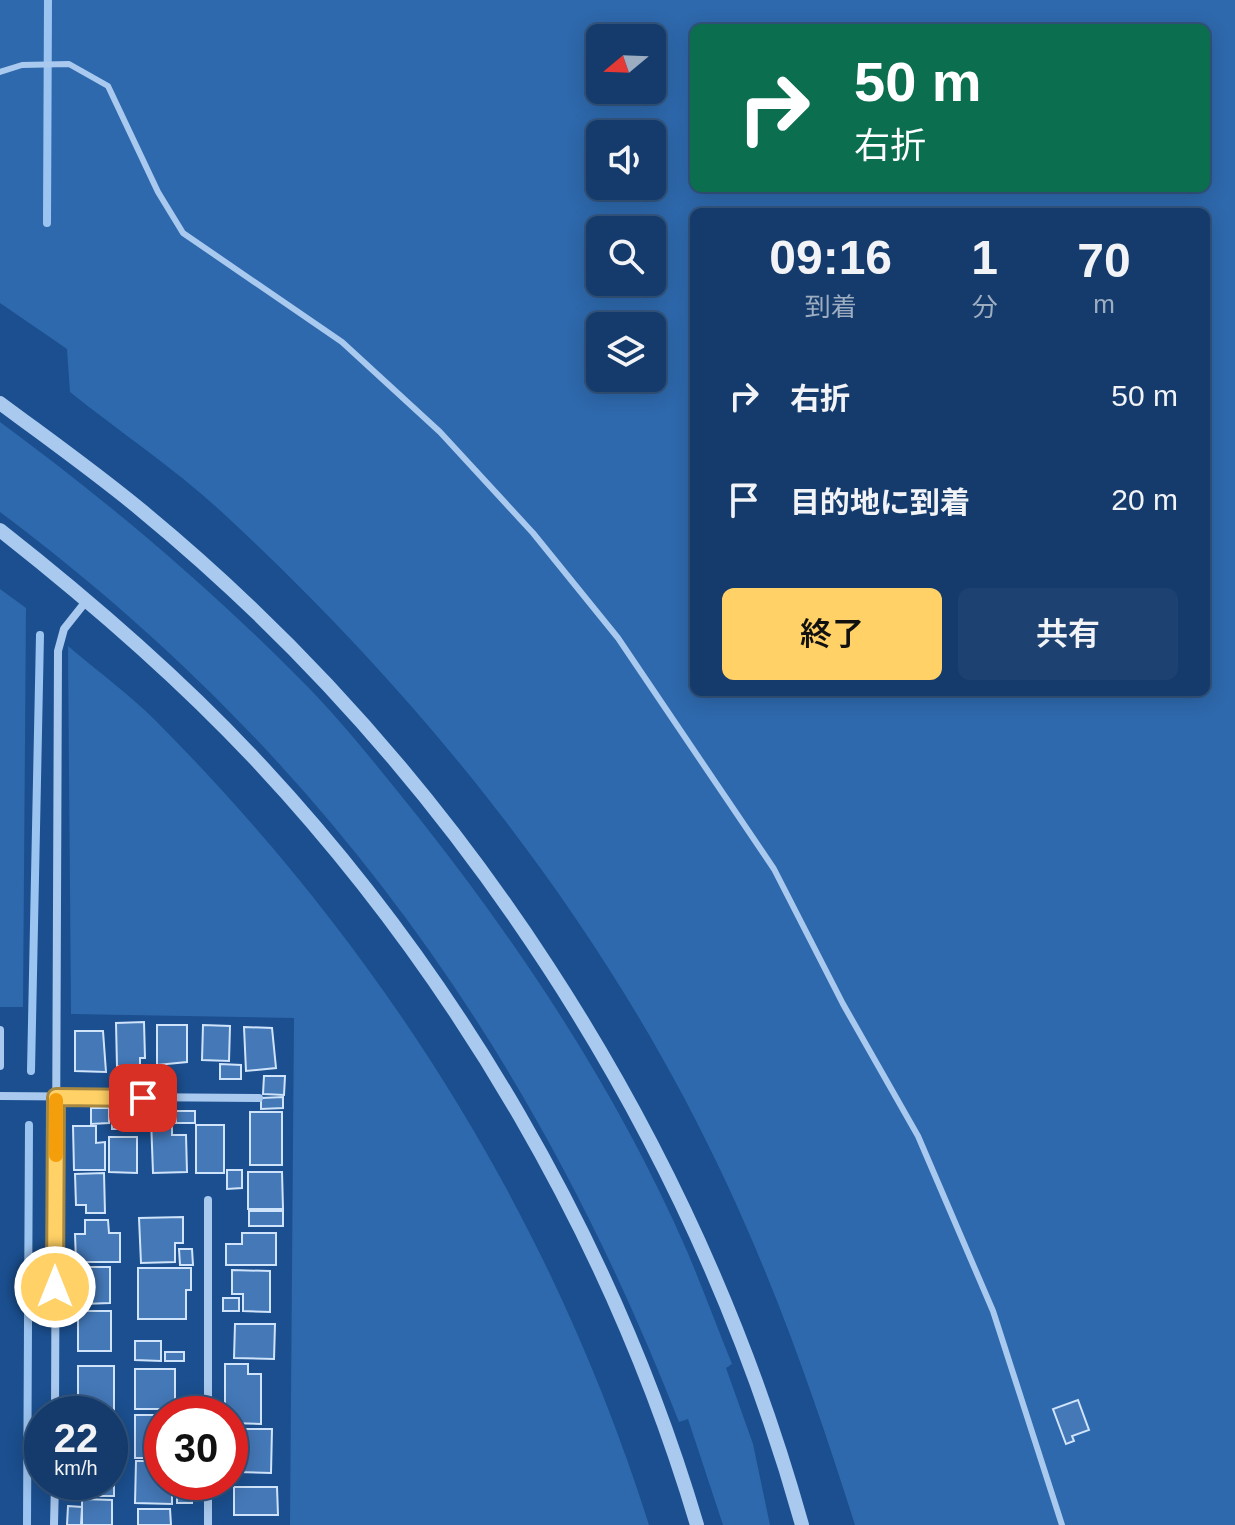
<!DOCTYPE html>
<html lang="ja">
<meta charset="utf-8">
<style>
:root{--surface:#143b6b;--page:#1d4271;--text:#f1f3f6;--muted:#9dadc1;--line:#33557e;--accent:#ffd166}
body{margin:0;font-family:Arial,"Noto Sans JP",sans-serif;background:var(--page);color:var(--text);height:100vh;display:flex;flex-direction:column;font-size:30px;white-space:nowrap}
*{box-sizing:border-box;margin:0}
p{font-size:26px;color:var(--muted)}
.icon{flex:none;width:44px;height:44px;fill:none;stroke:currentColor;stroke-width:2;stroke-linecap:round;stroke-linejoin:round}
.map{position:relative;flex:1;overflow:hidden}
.panel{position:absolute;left:690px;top:208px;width:520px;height:488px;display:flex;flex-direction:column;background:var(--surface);border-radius:12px;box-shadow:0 4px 20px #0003,0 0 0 2px var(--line)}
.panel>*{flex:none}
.hud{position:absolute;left:690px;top:24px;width:520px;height:168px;border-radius:12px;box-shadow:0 4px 20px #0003,0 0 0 2px var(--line);background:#0b6e4f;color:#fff;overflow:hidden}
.needle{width:52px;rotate:251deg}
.tools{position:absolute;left:586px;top:24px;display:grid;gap:16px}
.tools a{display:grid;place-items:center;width:80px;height:80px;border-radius:12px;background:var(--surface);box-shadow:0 4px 20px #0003,0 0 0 2px var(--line);font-size:40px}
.speed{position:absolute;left:24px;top:1396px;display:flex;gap:16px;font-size:40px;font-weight:700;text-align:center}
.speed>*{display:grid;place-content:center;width:104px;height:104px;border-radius:50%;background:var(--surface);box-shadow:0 4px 20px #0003,0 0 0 2px var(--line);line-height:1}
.speed small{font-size:20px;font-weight:400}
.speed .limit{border:12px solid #d22;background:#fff;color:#111}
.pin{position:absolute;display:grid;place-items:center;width:68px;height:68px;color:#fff;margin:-34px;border-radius:16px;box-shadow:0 4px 12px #0006}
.me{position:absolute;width:88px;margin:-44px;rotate:0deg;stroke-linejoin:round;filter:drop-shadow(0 0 6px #0008)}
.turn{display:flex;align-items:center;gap:28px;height:168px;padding:0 32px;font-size:36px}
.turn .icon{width:104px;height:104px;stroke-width:2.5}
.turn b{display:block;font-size:56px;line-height:68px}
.eta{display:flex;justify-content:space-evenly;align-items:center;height:136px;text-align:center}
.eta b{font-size:48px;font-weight:600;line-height:56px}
.action{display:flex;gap:16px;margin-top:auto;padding:16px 32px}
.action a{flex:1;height:92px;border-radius:12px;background:var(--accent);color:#111;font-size:32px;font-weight:600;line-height:92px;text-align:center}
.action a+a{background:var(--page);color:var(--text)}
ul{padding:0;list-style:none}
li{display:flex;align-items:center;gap:24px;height:104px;padding:0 32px}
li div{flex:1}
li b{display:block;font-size:30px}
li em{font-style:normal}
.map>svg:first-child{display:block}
.green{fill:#2e69ad;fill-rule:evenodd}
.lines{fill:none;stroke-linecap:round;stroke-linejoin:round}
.stream{stroke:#9cc4f0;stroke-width:8}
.building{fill:#4478b7;stroke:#cfe3fa;stroke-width:2}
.service{stroke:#a9c9ee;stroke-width:6}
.minor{stroke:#a9c9ee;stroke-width:8}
.tertiary{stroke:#a9c9ee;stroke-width:14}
.route-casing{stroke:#a68842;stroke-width:20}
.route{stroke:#ffd166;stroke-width:14}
.slow{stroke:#f59e0b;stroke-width:14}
</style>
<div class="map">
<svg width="1235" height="1525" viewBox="0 0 1235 1525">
<rect width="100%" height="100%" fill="#1b4f8f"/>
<g class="green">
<path d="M0 0H1235V1525H855C818 1408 778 1293 726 1182 608 928 429 704 225 515 177 470 121 433 70 392L67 349 0 303ZM694 28H1206V188H694ZM600 38H652V90H600ZM600 134H652V186H600ZM694 212H1206V692H694ZM600 230H652V282H600ZM600 326H652V378H600Z"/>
<path d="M0 422C106 500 207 585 300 679 343 722 381 771 419 818 524 951 619 1095 687 1251 703 1289 717 1327 732 1364L726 1368 753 1444 770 1525H723L688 1419 679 1422C533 1049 322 753 0 512Z"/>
<path d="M0 589 26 608 23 1007H0Z"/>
<path d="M68 646C97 671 129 694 156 721 383 949 552 1218 649 1525H290L294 1018 71 1014Z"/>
</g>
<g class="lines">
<g class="stream">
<path d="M47 223 48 0"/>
<path d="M31 1071 40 635"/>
<path d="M27 1525 29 1125"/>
</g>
</g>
<g class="building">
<path d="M144 1022 145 1058H140V1066H117L116 1023Z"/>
<path d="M157 1025H187V1062L157 1065Z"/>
<path d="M203 1025 230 1026 229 1061 202 1060Z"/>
<path d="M244 1027 272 1028 276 1068 246 1071Z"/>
<path d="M75 1031H103L106 1072 75 1071Z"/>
<path d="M220 1064 241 1065V1079H220Z"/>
<path d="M264 1076H285L284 1095 263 1094Z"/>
<path d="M283 1097V1108L261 1109V1098Z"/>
<path d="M91 1108H109V1123L91 1124Z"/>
<path d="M112 1111 141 1112V1129H112Z"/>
<rect x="176" y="1111" width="19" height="12"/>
<rect x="250" y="1112" width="32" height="53"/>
<path d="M151 1119H172V1135H186L187 1172 153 1173Z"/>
<rect x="196" y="1125" width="28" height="48"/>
<path d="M73 1126H96V1143L105 1142V1170H74Z"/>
<path d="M109 1137H137V1173L109 1172Z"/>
<path d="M227 1170H242V1188L227 1189Z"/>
<path d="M248 1172H282L283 1209H248Z"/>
<path d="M104 1173 105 1213H86V1205H76L75 1174Z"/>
<rect x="249" y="1211" width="34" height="15"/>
<path d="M183 1217V1243H175V1262L141 1263 139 1218Z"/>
<path d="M85 1220H108L109 1233H120V1262H76L75 1234H85Z"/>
<path d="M242 1233H276V1265H226V1244H242Z"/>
<path d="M179 1249H192L193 1265H180Z"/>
<path d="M83 1267H110V1303L83 1304Z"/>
<path d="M138 1268H191V1290H186V1319H138Z"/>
<path d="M232 1270 270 1271V1312L243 1311V1294H232Z"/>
<rect x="223" y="1298" width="16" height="13"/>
<rect x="78" y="1311" width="33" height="40"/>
<path d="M235 1324H275L274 1359 234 1358Z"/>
<path d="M135 1341H161V1361L135 1360Z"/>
<rect x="165" y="1352" width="19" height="9"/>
<path d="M225 1364H248V1374H261V1424L230 1423V1414H225Z"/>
<rect x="78" y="1366" width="36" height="44"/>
<rect x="135" y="1369" width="40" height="40"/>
<path d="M1078 1400 1089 1430 1072 1436 1074 1441 1066 1444 1053 1409Z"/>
<rect x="135" y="1415" width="27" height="43"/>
<path d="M239 1429H272L271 1473 238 1472Z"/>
<path d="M110 1444H114V1496H75V1482H110Z"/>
<path d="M136 1461H162V1482H172V1504L135 1503Z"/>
<rect x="177" y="1485" width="15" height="18"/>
<path d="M234 1487H277L278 1515H234Z"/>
<path d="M82 1499 112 1500V1525H82Z"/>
<path d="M68 1506 82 1507 81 1525H67Z"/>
<path d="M138 1509H170L171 1525H138Z"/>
</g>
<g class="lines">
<path class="service" d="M0 72 22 65 69 64 108 86 158 192 183 233 342 342 440 432 533 533 618 638 774 869 843 1004 918 1136 993 1311 1062 1525"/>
<g class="minor">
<path d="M0 1066V1030"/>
<path d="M0 1096 259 1098"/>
<path d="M208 1200V1414"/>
<path d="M55 1414 58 651 64 629 87 600"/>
<path d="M208 1482V1525"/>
<path d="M54 1525 55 1482"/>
</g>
<g class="tertiary">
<path d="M0 403C47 438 95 472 141 510 456 769 692 1132 802 1525"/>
<path d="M0 530C89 600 176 675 254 758 456 973 613 1242 697 1525"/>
</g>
</g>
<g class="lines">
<defs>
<path id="route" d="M55 1287 56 1097 143 1098"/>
</defs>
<use href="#route" class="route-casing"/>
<use href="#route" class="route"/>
<path class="slow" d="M56 1155V1100"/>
</g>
</svg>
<div class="tools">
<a><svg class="needle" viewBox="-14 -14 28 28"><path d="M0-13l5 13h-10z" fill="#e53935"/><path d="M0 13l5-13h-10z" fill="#9dadc1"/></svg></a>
<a><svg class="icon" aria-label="sound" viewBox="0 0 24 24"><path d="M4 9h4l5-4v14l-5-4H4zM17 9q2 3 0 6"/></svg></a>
<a><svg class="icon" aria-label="search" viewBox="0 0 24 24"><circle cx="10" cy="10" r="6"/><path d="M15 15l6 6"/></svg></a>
<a><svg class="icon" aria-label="layers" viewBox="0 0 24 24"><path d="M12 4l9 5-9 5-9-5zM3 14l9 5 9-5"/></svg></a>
</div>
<div class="speed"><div>22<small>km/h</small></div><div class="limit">30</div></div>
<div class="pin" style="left:143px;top:1098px;background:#d93025"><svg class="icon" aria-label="arrive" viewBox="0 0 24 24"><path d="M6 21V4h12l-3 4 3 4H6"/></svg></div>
<svg class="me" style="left:55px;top:1287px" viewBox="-20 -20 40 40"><circle r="17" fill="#ffd166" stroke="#fff" stroke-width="3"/><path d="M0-11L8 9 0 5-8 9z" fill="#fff"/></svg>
<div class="hud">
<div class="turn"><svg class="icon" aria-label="right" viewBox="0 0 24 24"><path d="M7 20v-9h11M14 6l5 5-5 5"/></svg><div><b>50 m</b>右折</div></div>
</div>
<section class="panel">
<div class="eta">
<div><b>09:16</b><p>到着</p></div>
<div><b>1</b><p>分</p></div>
<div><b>70</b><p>m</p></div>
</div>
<ul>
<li><svg class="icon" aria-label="right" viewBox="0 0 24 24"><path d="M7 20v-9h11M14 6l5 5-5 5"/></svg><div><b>右折</b></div><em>50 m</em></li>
<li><svg class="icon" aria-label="arrive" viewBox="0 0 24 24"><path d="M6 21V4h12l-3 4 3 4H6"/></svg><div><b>目的地に到着</b></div><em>20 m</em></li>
</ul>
<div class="action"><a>終了</a><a>共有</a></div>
</section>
</div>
